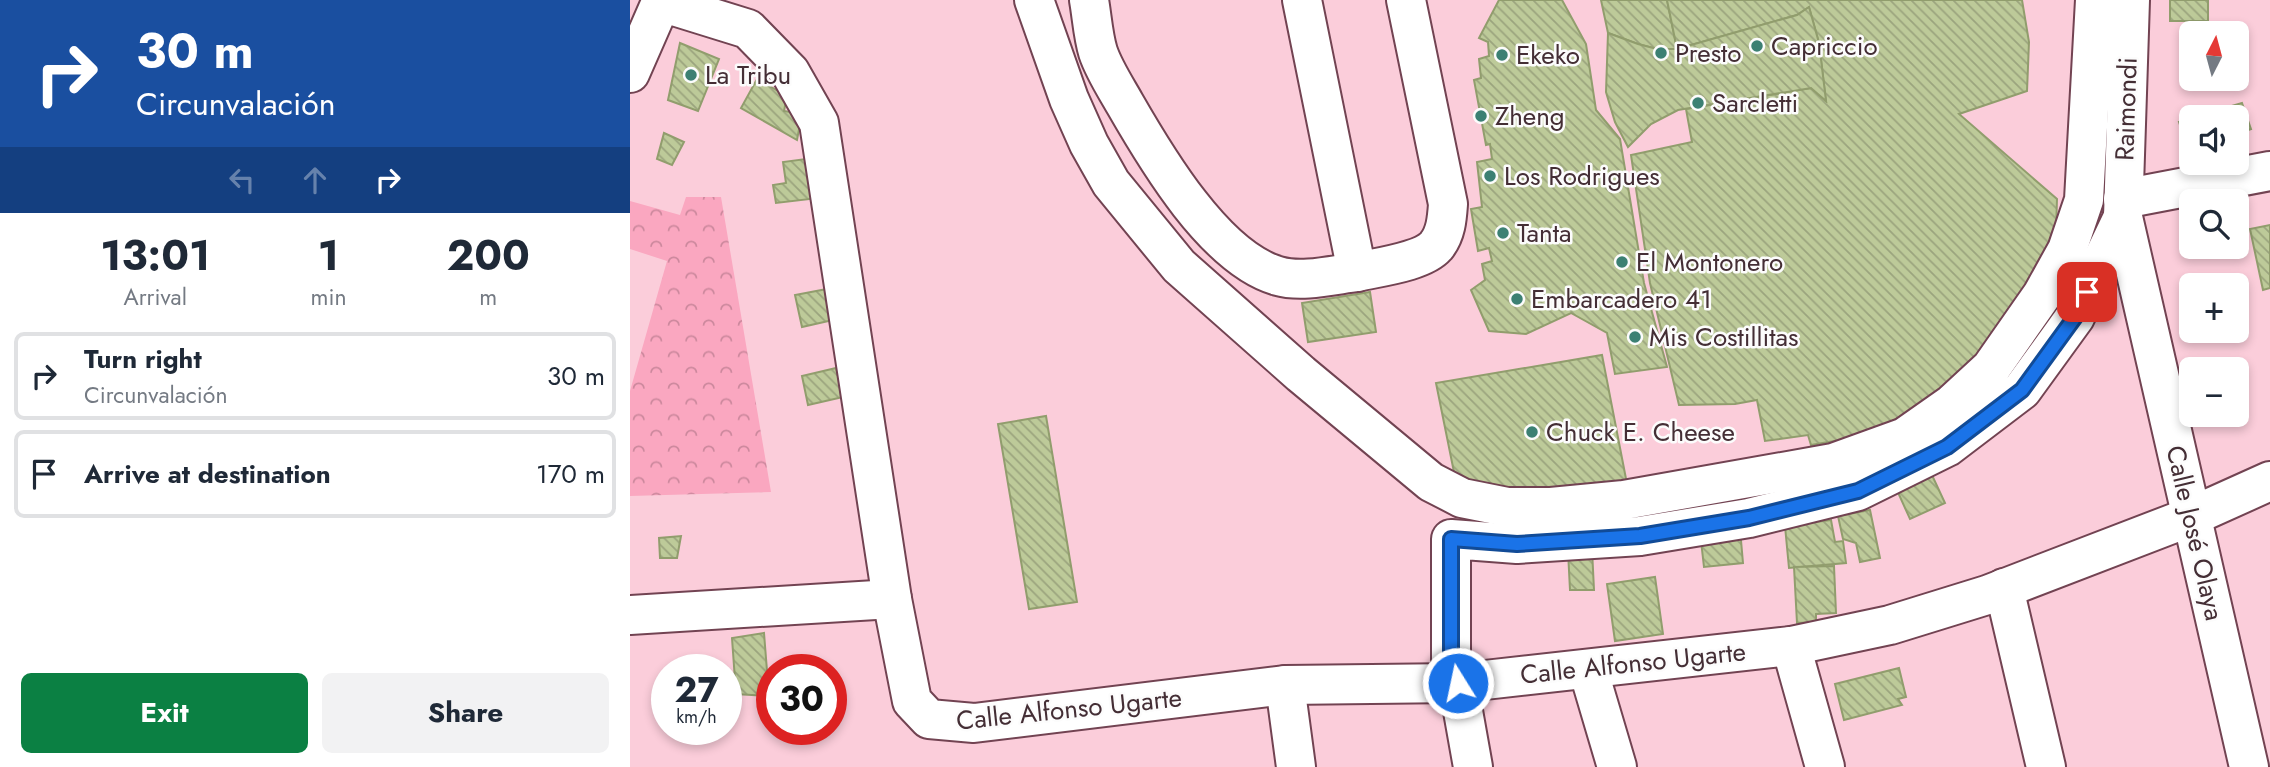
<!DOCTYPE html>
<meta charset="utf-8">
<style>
:root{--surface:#fff;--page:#f2f2f3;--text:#1f2937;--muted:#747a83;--line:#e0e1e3;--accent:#0b8043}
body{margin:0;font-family:Jost,sans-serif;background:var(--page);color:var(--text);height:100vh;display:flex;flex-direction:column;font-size:26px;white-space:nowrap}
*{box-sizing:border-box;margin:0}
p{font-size:23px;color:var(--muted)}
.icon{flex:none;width:38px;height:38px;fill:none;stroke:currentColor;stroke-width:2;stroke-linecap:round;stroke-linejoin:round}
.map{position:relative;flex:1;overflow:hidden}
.details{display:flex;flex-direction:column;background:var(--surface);width:630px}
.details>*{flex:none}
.banner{background:#1a4fa0;color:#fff;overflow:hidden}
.needle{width:46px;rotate:6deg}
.fabs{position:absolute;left:1549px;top:21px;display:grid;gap:14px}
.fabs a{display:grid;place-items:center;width:70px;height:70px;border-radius:10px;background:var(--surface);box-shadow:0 4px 10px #0003;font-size:35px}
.speed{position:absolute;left:21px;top:654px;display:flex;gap:14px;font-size:35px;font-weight:700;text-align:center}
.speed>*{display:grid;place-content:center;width:91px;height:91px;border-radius:50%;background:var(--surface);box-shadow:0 4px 10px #0003;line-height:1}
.speed small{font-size:18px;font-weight:400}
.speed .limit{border:10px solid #d22;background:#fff;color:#111}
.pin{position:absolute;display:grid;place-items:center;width:60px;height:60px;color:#fff;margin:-30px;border-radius:14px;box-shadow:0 4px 10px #0006}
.me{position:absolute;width:77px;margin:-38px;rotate:350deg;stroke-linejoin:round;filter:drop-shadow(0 0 5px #0008)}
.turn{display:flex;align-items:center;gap:24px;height:147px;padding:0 21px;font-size:32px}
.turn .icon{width:91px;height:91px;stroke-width:2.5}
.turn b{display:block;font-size:49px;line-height:60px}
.lanes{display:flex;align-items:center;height:66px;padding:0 21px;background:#0003;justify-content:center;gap:35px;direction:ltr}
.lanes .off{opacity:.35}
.eta{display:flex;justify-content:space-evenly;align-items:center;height:119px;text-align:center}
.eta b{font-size:42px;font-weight:700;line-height:49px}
.primary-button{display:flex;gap:14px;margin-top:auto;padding:14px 21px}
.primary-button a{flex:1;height:80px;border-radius:10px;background:var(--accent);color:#fff;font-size:28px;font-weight:700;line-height:80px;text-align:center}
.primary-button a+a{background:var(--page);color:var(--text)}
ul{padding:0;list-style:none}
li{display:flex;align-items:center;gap:21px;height:88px;margin:0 14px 10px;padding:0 7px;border:4px solid var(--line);border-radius:10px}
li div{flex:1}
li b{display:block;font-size:26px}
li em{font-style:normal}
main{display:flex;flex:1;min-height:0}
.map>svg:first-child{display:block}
.forest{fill:url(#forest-crowns)}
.building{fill:url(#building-back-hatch);stroke:#919d6d;stroke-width:2}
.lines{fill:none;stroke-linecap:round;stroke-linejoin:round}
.minor-casing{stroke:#724352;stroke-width:42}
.major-casing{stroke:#724352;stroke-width:42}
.minor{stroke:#fff;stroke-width:38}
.major{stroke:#fff;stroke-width:38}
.route-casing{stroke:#114b97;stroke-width:18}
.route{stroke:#1a73e8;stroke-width:12}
.poi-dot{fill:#3c8073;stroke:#fcfcfc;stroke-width:2.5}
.labels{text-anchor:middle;stroke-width:5;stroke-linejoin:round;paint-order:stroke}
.poi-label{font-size:26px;fill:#442e35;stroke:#fcfcfc;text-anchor:start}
.street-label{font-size:26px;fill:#442e35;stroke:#fcfcfc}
</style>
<main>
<section class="details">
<div class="banner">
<div class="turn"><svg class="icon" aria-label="right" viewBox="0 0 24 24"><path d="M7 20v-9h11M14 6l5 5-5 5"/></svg><div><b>30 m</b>Circunvalación</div></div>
<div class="lanes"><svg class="icon off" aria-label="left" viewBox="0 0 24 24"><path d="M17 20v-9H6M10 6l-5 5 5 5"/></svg><svg class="icon off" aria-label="ahead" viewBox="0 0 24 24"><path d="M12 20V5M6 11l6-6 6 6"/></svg><svg class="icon" aria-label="right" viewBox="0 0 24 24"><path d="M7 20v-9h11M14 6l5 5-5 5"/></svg></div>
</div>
<div class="eta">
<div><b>13:01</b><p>Arrival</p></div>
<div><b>1</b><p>min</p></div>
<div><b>200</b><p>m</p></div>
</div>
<ul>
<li><svg class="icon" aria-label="right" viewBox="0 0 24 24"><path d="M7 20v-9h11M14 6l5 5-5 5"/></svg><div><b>Turn right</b><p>Circunvalación</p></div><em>30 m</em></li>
<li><svg class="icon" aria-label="arrive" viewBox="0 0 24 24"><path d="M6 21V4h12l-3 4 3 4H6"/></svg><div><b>Arrive at destination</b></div><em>170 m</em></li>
</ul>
<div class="primary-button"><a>Exit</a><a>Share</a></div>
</section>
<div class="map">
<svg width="1640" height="767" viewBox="0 0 1640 767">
<defs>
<pattern id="forest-crowns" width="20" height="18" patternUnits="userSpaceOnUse" patternTransform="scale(1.75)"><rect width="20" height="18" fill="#faa7c0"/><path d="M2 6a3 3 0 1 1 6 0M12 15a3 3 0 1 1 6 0" fill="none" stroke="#cc889d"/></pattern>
<pattern id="building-back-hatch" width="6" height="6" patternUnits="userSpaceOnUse" patternTransform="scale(1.75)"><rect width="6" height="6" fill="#bdca99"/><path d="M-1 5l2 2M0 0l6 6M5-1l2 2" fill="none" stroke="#9ba47e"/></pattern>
</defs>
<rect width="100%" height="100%" fill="#fbcdda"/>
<path class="forest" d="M56 197H91L141 492 0 496V391L37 261 0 249V201L50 215Z"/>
<g class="building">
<path d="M869 0H932L956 44 966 110 990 139 1014 283 1037 367 985 374 977 333 941 313 896 334 859 331 841 290 855 280 852 264 862 261 859 248 848 251 841 209 852 207 847 162 862 159 860 144 856 145 844 80 851 78 849 59 859 56 858 42 849 38Z"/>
<path d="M971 0H1037L1047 49H1027L1008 44 978 33Z"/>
<path d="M1037 0H1392L1399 42 1397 91 1329 114 1427 199 1426 231 1384 307 1339 369 1279 413 1249 427 1216 439 1181 445 1178 435 1135 441 1127 400 1105 404 1049 405 1020 283 1001 155 1062 142 1056 109 1181 88 1196 101 1189 43 1179 7 1167 15 1047 49Z"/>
<rect x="1540" y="0" width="38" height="21"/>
<path d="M1179 7 1189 43 1196 101 1181 88 1048 110 1021 124 998 147 985 122 976 92 978 33 1008 44 1027 49H1047L1167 15Z"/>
<path d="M50 43 89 59 68 111 38 100Z"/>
<path d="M127 79 157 96 154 111 172 114 167 140 111 108Z"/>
<path d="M1612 103 1621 129 1606 134V117H1564Z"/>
<path d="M1561 118V148L1558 149 1549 122Z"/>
<path d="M34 133 54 142 42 165 27 159Z"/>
<path d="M183 158 189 198 146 203 143 185 156 183 153 162Z"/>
<path d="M1640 225V288L1633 290 1620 229Z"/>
<path d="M197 289 203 320 172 327 165 295Z"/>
<path d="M740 292 746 332 678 342 672 303Z"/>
<path d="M972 355 997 484 925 493 826 482 806 383Z"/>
<path d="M206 368 213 397 178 405 172 376Z"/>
<path d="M416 416 447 602 399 609 368 424Z"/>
<path d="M1301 473 1315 503 1280 519 1266 488Z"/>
<path d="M1240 510 1250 558 1230 562 1226 543 1213 539 1208 516Z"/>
<path d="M1201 520 1205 542 1213 541 1216 563 1159 568 1155 526Z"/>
<path d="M1110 529 1113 563 1074 567 1070 532Z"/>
<path d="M51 536 47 558H30L29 538Z"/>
<path d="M962 549 964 590H940L938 551Z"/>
<path d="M1204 566 1206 613 1186 614V622L1167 623 1164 567Z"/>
<path d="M1025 577 1033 634 985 641 977 584Z"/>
<path d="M134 633 139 696 106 694 102 638Z"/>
<path d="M1269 668 1276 697 1268 699 1272 705 1214 720 1205 684Z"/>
</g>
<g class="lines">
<defs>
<g id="minor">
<path d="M404 0 439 99 459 144 481 183 549 266 671 374 801 482 832 498 877 507H921L994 500 1203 463 1275 437 1322 404 1361 368 1412 295 1437 250 1454 200 1465 0"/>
<path d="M459 0C462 17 463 36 468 52 474 70 486 88 495 104 526 158 585 258 648 276 672 283 703 275 727 272L672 0"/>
<path d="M1500 0 1493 217 1619 767"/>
<path d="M31 2 118 29 160 72 189 123 262 599 282 701 299 719 344 723 655 685 828 683 1161 646 1260 625 1357 595 1560 517 1640 481"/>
<path d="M1493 199 1640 171"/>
<path d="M727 272C748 267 792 262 806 246 816 234 817 218 818 204L776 0"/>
<path d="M1374 588 1416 767"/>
<path d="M0 615 262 599"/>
<path d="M1161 646 1195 767"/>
<path d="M958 669 987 767"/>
<path d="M655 685 666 767"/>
<path d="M843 767 828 683 821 663V539L887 544 1010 536 1119 518 1228 491 1317 447 1392 390 1445 317 1493 217"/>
</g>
<path id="major" d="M0 73 32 0"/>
</defs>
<use href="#minor" class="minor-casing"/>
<use href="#major" class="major-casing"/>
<use href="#minor" class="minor"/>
<use href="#major" class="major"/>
</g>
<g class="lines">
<defs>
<path id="route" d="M828 683 821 663V539L887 544 1010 536 1119 518 1228 491 1317 447 1392 390 1445 317 1457 292"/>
</defs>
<use href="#route" class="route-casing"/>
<use href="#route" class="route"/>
</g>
<g class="poi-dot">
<circle cx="1127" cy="46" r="7"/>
<circle cx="1031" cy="53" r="7"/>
<circle cx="872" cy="55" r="7"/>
<circle cx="61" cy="75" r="7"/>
<circle cx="1068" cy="103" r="7"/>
<circle cx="851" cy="116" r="7"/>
<circle cx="860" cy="176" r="7"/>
<circle cx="873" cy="233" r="7"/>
<circle cx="992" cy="262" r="7"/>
<circle cx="887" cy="299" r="7"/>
<circle cx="1005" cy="337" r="7"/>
<circle cx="902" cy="432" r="7"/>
</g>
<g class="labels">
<g class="poi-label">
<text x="1141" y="55">Capriccio</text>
<text x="1045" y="62">Presto</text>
<text x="886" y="64">Ekeko</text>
<text x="75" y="84">La Tribu</text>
<text x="1082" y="112">Sarcletti</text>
<text x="865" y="125">Zheng</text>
<text x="874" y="185">Los Rodrigues</text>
<text x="887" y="242">Tanta</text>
<text x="1006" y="271">El Montonero</text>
<text x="901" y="308">Embarcadero 41</text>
<text x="1019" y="346">Mis Costillitas</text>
<text x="916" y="441">Chuck E. Cheese</text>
</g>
<g class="street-label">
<text transform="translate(1496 109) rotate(-88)" y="9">Raimondi</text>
<text transform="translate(1565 533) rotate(77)" y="9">Calle José Olaya</text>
<text transform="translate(1003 663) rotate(-6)" y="9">Calle Alfonso Ugarte</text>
<text transform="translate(439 709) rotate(-6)" y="9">Calle Alfonso Ugarte</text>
</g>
</g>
</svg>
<div class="fabs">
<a><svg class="needle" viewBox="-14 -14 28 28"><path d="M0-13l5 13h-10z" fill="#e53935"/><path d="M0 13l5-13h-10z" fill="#747a83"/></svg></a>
<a><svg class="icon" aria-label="sound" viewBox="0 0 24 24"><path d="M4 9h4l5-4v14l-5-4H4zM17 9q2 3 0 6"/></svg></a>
<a><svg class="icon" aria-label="search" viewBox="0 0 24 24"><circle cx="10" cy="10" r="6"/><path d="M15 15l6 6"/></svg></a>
<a>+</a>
<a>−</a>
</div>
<div class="speed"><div>27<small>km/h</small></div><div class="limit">30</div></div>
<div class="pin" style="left:1457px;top:292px;background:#d93025"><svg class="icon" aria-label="arrive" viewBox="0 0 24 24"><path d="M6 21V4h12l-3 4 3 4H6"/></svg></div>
<svg class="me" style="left:828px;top:683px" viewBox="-20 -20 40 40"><circle r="17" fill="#1a73e8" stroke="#fff" stroke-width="3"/><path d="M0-11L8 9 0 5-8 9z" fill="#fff"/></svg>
</div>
</main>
